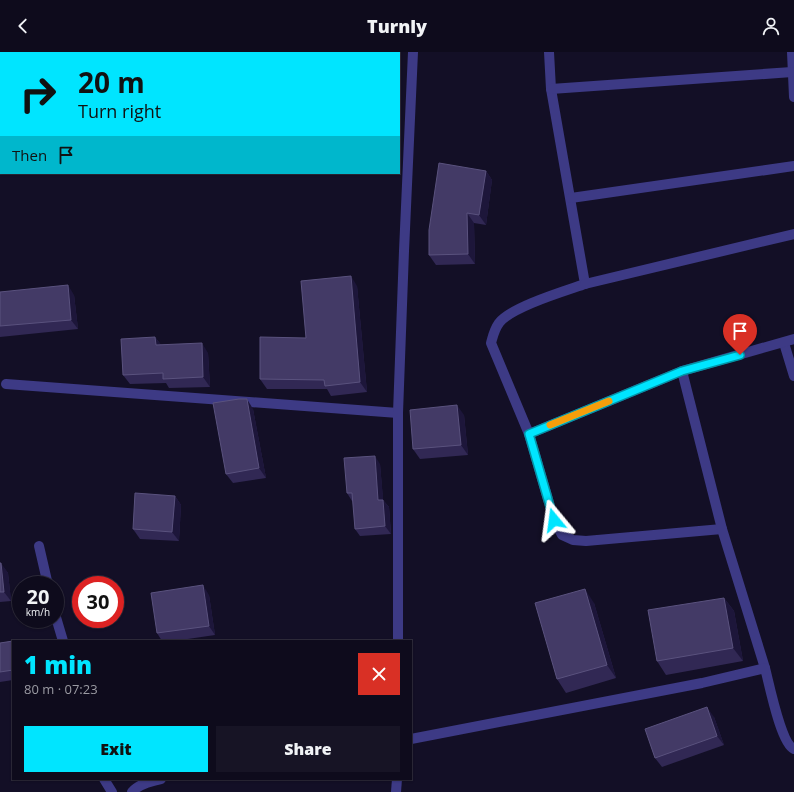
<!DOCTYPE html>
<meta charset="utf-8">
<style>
:root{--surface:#0e0b1c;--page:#171425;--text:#f1f3f6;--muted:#9b9ba3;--line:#2e2b3b;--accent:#00e5ff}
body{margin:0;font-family:"Open Sans",sans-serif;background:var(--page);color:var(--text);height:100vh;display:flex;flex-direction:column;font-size:15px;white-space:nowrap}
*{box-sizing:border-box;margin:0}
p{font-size:13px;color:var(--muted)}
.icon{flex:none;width:22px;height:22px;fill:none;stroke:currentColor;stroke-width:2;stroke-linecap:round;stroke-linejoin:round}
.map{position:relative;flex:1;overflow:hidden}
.panel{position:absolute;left:12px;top:588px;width:400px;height:140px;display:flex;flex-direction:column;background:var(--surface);border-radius:0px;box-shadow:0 1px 3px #0004,0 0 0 1px var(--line)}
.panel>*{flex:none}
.banner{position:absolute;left:0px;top:0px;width:400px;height:122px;box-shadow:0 1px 3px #0004,0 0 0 1px var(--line);background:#00e5ff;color:#111;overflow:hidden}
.speed{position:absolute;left:12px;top:524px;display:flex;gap:8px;font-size:20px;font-weight:700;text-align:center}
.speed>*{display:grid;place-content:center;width:52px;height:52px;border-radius:50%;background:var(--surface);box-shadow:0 1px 3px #0004,0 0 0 1px var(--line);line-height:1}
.speed small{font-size:10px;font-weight:400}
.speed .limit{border:6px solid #d22;background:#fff;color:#111}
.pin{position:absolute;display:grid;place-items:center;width:34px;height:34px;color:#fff;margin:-41px -17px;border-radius:50% 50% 50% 0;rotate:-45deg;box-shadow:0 0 4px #0007}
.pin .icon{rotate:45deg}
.me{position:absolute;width:44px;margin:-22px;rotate:344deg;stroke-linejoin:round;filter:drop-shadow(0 0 3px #0008)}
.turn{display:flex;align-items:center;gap:14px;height:84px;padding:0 12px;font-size:18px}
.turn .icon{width:52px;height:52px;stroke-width:2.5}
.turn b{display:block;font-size:28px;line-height:34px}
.then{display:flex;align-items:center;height:38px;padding:0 12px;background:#0003;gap:8px;font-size:15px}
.round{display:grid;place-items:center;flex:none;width:42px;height:42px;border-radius:0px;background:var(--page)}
.overview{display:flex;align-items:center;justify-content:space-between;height:68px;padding:0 12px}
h1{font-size:24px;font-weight:800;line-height:30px;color:var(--accent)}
.button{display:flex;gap:8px;margin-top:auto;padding:8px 12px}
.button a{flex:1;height:46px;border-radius:0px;background:var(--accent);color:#111;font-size:16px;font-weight:800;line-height:46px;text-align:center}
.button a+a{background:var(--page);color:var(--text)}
header{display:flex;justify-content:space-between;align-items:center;height:52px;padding:0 12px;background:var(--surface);font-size:18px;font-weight:800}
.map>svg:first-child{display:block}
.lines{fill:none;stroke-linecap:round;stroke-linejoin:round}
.lane{stroke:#3d3a85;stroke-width:10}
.street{stroke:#3d3a85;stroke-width:10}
.wall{fill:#312854}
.shaded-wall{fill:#1d163a}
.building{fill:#433a66;stroke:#5a527e}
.route-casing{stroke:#0095a6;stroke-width:10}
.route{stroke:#00e5ff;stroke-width:7}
.slow{stroke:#f59e0b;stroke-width:7}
</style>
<header><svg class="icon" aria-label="back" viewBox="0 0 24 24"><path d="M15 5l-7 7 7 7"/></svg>Turnly<svg class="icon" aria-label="person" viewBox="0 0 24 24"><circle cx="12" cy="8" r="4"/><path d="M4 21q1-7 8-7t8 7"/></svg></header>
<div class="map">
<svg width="794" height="740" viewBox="0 0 794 740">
<rect width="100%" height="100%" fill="#130f26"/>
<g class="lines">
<g class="lane">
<path d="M39 494 48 533"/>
<path d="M55 562 63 589"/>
<path d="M104 727 112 740"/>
</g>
<g class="street">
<path d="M549 0 551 37 585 232C565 239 511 255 499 271 494 278 493 284 491 291L529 382 554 468 562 483 573 488 586 489 722 477"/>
<path d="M792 0 794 45"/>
<path d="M551 37 792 20"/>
<path d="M571 146 794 114"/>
<path d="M585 232 794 182"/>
<path d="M784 291 794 324"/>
<path d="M682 319 722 477 765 616"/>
<path d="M6 332 398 361"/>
<path d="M529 382 682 319 794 287"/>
<path d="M398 589V361L404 199 413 0"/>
<path d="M411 687 702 631 765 616C769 631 781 692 794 697"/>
<path d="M132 740C139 732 151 729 161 727"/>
<path d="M396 740 397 727"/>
</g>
</g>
<g class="wall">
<path d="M486 119 492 128 486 173 474 171 475 212 436 213 429 203Z"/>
<path d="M357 234 367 340 331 344 327 337H267L260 327 306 286Z"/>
<path d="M0 240 74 243 78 277 0 285Z"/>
<path d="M155 285 161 293 208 301 210 335 169 336 166 331 130 332 123 323Z"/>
<path d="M253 357 266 426 233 431 226 422Z"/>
<path d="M464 363 468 403 420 407 413 397Z"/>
<path d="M380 412 383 448 389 455 391 482 360 484 355 477 353 449H352L347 441Z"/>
<path d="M175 444 181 453 179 489 140 487 133 477Z"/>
<path d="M0 511 8 521 11 549 0 550Z"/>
<path d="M209 543 215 583 174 589H162L157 581Z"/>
<path d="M724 546 734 559 743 609 666 623 657 609Z"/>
<path d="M594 551 616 626 566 641 557 627Z"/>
<path d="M13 589V628L0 630V591Z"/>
<path d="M714 665 724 693 662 715 655 706Z"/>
</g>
<g class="shaded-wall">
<path d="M486 119 492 128 486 173 479 163Z"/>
<path d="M467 161 474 171 475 212 468 202Z"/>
<path d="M351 224 357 234 367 340 360 330Z"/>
<path d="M68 233 74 243 78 277 71 268Z"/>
<path d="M155 285 162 294 156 293Z"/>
<path d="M202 291 208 301 210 335 203 325Z"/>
<path d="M247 347 253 357 266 426 259 416Z"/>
<path d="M457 353 464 363 468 403 461 393Z"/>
<path d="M375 404 380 412 384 456 378 448Z"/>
<path d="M175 444 181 453 179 489 172 480Z"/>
<path d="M383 448 389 455 391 482 385 474Z"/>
<path d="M1 511 8 521 11 549 4 540Z"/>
<path d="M203 533 209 543 215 583 209 574Z"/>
<path d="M585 537 594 551 616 626 607 613Z"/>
<path d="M724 546 734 559 743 609 733 596Z"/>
<path d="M707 655 714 665 724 693 717 684Z"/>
</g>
<g class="building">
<path d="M439 111 486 119 479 163 467 161 468 202 429 203V178Z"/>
<path d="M351 224 360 330 325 334 324 328 260 327V285L306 286 301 229Z"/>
<path d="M68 233 71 268 0 274V240Z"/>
<path d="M155 285 156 293 202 291 203 325 163 327V321L123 323 121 287Z"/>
<path d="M239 347H247L259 416 226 422 213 351Z"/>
<path d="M457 353 461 393 413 397 410 358Z"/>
<path d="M375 404 378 448H383L385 474 355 477 352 441H347L344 406Z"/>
<path d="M135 441 175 444 172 480 133 477Z"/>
<path d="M0 511H1L4 540H0Z"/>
<path d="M203 533 209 574 157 581 151 541Z"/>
<path d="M585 537 607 613 557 627 535 551Z"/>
<path d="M724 546 733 596 657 609 648 558Z"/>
<path d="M13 589V618L0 620V591Z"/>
<path d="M707 655 717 684 655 706 645 677Z"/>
</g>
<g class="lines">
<defs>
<path id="route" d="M554 468 529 382 682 319 740 303"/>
</defs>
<use href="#route" class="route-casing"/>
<use href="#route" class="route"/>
<path class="slow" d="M550 373 609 349"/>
</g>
</svg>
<div class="speed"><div>20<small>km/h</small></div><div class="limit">30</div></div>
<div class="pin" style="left:740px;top:303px;background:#d93025"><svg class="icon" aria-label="arrive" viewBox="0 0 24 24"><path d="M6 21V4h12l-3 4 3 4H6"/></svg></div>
<svg class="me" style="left:554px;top:468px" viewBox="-20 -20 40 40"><path d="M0-17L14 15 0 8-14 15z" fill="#00e5ff" stroke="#fff" stroke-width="4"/></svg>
<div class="banner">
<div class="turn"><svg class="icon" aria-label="right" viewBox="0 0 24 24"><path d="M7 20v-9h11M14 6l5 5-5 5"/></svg><div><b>20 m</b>Turn right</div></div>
<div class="then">Then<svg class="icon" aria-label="arrive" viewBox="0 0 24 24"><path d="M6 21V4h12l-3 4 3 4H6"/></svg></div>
</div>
<section class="panel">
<div class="overview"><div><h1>1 min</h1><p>80 m · 07:23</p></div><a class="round" style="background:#d93025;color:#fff"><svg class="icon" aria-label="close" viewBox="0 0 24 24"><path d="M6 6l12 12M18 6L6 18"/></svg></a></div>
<div class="button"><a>Exit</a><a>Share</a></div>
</section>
</div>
